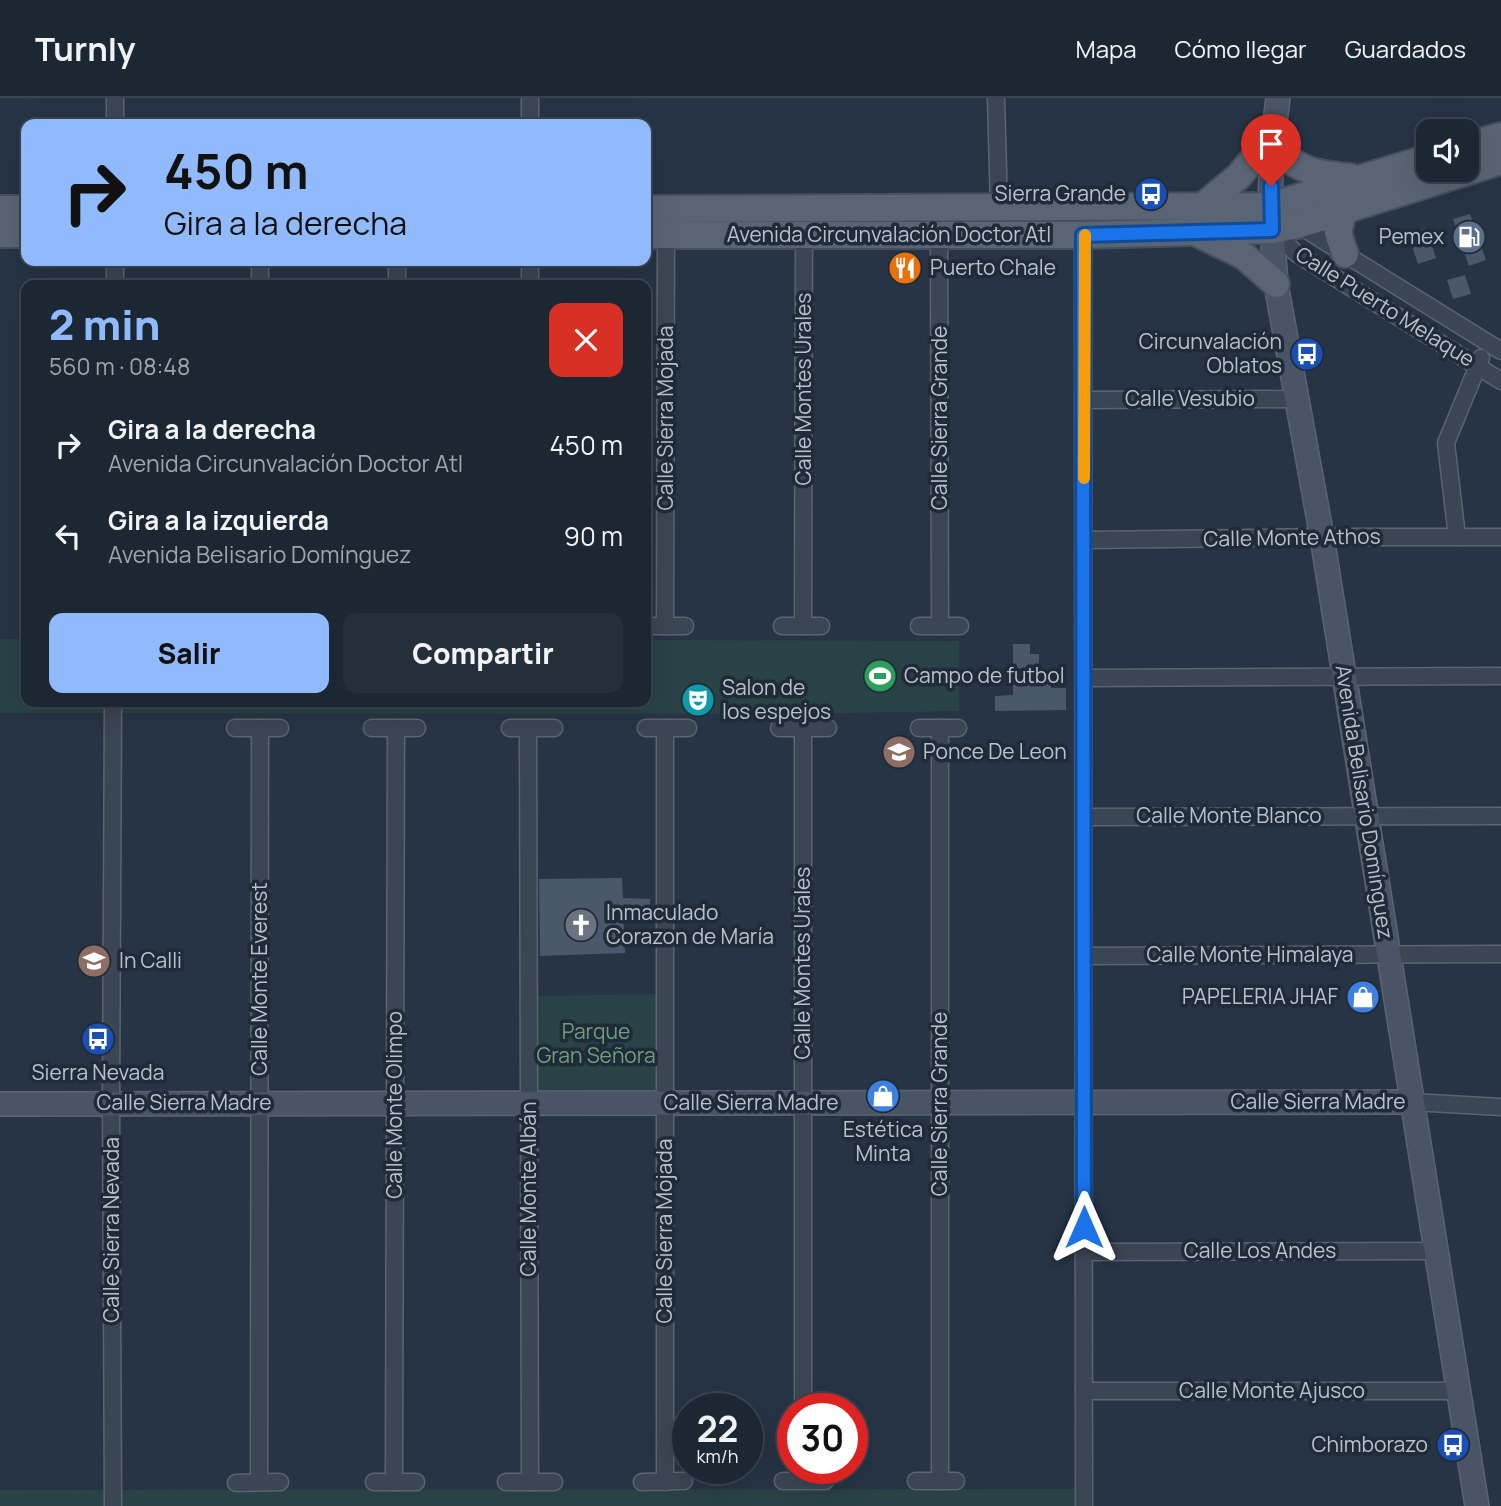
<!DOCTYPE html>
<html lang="es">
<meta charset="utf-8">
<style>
:root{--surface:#1c2734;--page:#252f3c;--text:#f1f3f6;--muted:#a0a5ac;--line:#3a444f;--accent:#90bafc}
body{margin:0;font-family:Manrope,sans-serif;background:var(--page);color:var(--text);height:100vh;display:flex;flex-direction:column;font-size:26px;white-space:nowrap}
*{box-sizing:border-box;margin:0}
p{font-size:23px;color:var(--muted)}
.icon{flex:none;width:38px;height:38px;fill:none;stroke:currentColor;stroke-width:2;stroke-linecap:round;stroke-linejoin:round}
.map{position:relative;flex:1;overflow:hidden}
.drawer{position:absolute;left:21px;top:182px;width:630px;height:427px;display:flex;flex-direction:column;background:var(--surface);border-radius:14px;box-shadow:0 7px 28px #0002,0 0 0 2px var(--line)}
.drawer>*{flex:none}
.guide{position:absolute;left:21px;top:21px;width:630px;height:147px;border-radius:14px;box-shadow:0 7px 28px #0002,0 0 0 2px var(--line);background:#90bafc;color:#111;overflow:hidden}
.buttons{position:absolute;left:1416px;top:21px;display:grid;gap:14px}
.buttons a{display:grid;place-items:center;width:63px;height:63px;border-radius:14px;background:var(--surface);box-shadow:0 7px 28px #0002,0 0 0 2px var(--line);font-size:35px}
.speed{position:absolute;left:672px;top:1295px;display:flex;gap:14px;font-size:35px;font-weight:700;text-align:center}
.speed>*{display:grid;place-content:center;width:91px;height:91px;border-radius:50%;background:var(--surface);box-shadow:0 7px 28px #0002,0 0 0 2px var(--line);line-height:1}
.speed small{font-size:18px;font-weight:400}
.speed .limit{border:10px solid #d22;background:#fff;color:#111}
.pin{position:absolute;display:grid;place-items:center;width:60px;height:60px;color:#fff;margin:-72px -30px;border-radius:50% 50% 50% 0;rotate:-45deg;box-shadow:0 0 7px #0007}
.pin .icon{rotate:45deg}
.me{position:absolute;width:77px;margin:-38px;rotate:0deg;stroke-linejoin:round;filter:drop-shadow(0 0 5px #0008)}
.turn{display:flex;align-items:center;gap:24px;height:147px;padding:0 28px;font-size:32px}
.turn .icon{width:91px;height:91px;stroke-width:2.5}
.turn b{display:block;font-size:49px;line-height:60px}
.round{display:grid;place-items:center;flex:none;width:74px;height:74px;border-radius:14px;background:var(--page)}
.headline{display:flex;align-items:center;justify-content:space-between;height:119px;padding:0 28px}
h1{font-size:42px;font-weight:800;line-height:52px;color:var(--accent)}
.button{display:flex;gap:14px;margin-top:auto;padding:14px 28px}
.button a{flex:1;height:80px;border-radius:14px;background:var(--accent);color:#111;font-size:28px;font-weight:800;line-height:80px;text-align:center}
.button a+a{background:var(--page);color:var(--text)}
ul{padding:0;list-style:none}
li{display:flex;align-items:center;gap:21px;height:91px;padding:0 28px}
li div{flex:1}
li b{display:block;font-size:26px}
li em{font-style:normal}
header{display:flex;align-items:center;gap:42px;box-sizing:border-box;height:98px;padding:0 35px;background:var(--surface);border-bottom:2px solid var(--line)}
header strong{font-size:33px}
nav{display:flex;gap:38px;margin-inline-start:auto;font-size:24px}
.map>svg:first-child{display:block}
.green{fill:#294245}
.building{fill:#4a586b}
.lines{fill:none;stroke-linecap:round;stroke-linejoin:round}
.street-casing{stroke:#5a6471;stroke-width:19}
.secondary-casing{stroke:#5a6471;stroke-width:26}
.primary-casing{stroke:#454f5d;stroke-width:30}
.street{stroke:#3b4654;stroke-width:16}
.secondary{stroke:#495567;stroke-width:23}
.primary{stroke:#596574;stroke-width:26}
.route-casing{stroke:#114b97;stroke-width:18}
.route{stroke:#1a73e8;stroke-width:12}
.slow{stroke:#f59e0b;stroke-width:12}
.labels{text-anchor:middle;stroke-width:7;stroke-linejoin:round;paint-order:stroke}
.poi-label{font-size:21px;fill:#b9c1cd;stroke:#202b39;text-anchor:start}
.street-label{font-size:21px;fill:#b9c1cd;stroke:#202b39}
.park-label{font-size:21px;fill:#6f9f7a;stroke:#202b39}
</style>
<header>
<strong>Turnly</strong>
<nav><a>Mapa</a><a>Cómo llegar</a><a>Guardados</a></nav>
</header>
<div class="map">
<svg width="1501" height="1408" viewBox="0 0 1501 1408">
<rect width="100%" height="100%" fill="#263445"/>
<g class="green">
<path d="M0 541H26V604H646V542L959 543V613L801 616 0 615Z"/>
<path d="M657 896 656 997 538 996 535 898Z"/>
<path d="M1076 1391V1408H0V1392Z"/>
</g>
<g class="building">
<path d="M1470 116 1486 162 1469 168 1453 121Z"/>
<path d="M1426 130 1436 160 1418 166 1408 136Z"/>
<path d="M1465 177 1471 196 1453 201 1447 182Z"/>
<path d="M1013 546H1030V556H1039V576H1051V590H1066V612L995 613V598L1013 597Z"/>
<path d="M622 780 623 800 650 801V816L623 815 625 855 540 858 539 781Z"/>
</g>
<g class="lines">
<defs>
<g id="street">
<path d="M115 0V26"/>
<path d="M996 0 999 111"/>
<path d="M530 26V0"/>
<path d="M1295 125 1501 253"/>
<path d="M939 131 940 528"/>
<path d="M1272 132 1297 156 1501 283"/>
<path d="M1083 137 1084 1408"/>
<path d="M115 187V163"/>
<path d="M260 187V163"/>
<path d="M397 187V163"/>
<path d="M530 187V163"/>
<path d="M1083 302 1297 301"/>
<path d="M1457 439 1446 345 1481 260"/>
<path d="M1084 442 1322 439H1501"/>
<path d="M646 528H685"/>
<path d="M665 528 666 131"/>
<path d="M782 528H821"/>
<path d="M803 528 804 137"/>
<path d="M919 528H960"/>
<path d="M1084 580 1501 578"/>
<path d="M113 604 111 1006 113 1408"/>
<path d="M235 630H280"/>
<path d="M372 630H417"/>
<path d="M510 630H554"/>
<path d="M528 630 530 1384"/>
<path d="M646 630H688"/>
<path d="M779 630H828"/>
<path d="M919 630H958"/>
<path d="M1084 719 1501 718"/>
<path d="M1084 858 1501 856"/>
<path d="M1412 1004 1501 1009"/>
<path d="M1084 1154 1436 1153"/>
<path d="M1084 1293H1459"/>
<path d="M803 1311V630"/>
<path d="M783 1383H825"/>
<path d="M916 1383H956"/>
<path d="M940 1383V630"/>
<path d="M259 1384 260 630"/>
<path d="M374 1384H416"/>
<path d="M394 1384 396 630"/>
<path d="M506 1384H554"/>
<path d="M642 1384 684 1383"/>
<path d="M665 1384V630"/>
<path d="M236 1385 280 1384"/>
</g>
<g id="secondary">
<path d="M1278 0 1272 47 1270 108 1276 186 1322 439 1477 1408"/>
<path d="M0 1006 1412 1004"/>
</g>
<g id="primary">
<path d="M1272 47C1298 73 1315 76 1350 79"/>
<path d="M1466 48 1501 38"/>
<path d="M1203 108 1239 78 1273 37"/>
<path d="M0 111H26"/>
<path d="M646 111 1270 108 1428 60"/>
<path d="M1343 113 1338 135 1345 156"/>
<path d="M0 136H26"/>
<path d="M1199 136 1244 158 1276 186"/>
<path d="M646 137H1083L1272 132 1297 127 1501 63"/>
</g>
</defs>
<use href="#street" class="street-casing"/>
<use href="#secondary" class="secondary-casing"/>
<use href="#primary" class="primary-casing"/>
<use href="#street" class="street"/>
<use href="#secondary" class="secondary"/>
<use href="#primary" class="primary"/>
</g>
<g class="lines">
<defs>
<path id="route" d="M1084 1129 1083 137 1272 132 1271 88"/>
</defs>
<use href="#route" class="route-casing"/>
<use href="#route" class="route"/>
<path class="slow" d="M1084 380 1085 137"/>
</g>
<defs>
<symbol id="bus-disc" viewBox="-11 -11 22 22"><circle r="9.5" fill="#1a4fb4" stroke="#202b39"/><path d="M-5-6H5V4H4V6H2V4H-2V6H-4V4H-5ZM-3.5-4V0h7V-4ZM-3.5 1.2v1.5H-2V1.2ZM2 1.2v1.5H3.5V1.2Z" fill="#fff"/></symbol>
<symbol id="fuel-disc" viewBox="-11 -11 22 22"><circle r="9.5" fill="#5c6f8a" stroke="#202b39"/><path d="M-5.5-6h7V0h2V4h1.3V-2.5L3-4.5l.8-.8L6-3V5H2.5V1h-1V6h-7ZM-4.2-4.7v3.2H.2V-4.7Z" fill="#fff"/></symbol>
<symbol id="restaurant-disc" viewBox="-11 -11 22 22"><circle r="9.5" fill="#e8710a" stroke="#202b39"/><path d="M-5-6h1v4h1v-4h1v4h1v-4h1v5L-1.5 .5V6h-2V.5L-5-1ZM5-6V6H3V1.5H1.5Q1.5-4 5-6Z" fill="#fff"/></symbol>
<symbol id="stadium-disc" viewBox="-11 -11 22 22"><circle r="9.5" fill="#2e9e5b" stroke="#202b39"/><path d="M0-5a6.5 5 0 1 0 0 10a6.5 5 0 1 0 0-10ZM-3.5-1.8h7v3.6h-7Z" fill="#fff"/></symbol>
<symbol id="theatre-disc" viewBox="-11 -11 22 22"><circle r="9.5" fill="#0f9aa8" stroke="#202b39"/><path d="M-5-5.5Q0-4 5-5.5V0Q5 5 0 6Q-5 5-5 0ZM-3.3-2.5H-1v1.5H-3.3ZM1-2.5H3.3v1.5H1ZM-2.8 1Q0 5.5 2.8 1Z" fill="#fff"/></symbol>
<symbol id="school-disc" viewBox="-11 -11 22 22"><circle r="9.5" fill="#8d6e63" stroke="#202b39"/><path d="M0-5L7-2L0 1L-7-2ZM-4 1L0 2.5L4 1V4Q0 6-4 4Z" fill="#fff"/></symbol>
<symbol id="church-disc" viewBox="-11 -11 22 22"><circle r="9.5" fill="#6b7280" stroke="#202b39"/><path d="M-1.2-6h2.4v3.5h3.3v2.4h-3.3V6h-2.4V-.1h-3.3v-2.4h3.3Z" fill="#fff"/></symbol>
<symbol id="shop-disc" viewBox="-11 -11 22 22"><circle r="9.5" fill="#3f7fe0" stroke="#202b39"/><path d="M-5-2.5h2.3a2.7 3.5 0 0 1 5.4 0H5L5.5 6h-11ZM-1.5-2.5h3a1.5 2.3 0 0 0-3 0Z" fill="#fff"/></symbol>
</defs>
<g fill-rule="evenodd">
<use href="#bus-disc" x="1132" y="77" width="38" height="38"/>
<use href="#fuel-disc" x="1450" y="120" width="38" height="38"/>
<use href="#restaurant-disc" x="886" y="151" width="38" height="38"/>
<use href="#bus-disc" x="1288" y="237" width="38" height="38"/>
<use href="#stadium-disc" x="861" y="559" width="38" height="38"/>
<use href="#theatre-disc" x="679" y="583" width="38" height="38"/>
<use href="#school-disc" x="880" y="635" width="38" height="38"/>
<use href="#church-disc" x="562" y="808" width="38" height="38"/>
<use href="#school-disc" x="75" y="844" width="38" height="38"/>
<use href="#shop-disc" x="1344" y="880" width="38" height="38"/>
<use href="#bus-disc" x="79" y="922" width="38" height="38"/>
<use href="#shop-disc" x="864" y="979" width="38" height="38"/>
<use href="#bus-disc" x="1434" y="1328" width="38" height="38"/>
</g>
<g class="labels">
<g class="poi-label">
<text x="1126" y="103" text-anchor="end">Sierra Grande</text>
<text x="1444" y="146" text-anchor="end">Pemex</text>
<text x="930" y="177">Puerto Chale</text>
<text x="1282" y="251" text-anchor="end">Circunvalación<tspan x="1282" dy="24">Oblatos</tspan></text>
<text x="904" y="585">Campo de futbol</text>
<text x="722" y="597">Salon de<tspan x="722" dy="24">los espejos</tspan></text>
<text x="923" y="661">Ponce De Leon</text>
<text x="606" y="822">Inmaculado<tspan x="606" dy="24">Corazon de María</tspan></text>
<text x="119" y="870">In Calli</text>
<text x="1338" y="906" text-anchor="end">PAPELERIA JHAF</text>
<text x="98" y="982" text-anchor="middle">Sierra Nevada</text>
<text x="883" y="1039" text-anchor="middle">Estética<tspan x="883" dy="24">Minta</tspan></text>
<text x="1428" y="1354" text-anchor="end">Chimborazo</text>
</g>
<g class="street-label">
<text x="889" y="144">Avenida Circunvalación Doctor Atl</text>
<text transform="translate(1385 209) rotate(32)" y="7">Calle Puerto Melaque</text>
<text transform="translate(804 291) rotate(-90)" y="7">Calle Montes Urales</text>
<text x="1190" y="308">Calle Vesubio</text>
<text transform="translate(666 320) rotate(-90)" y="7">Calle Sierra Mojada</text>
<text transform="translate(940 320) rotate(-90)" y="7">Calle Sierra Grande</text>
<text transform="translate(1292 440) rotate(-1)" y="7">Calle Monte Athos</text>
<text transform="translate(1364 704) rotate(81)" y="7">Avenida Belisario Domínguez</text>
<text x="1229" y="725">Calle Monte Blanco</text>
<text x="1250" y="864">Calle Monte Himalaya</text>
<text transform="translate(803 865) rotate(-90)" y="7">Calle Montes Urales</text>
<text transform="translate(260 881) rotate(-90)" y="7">Calle Monte Everest</text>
<text x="1318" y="1011">Calle Sierra Madre</text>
<text x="184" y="1012">Calle Sierra Madre</text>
<text x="751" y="1012">Calle Sierra Madre</text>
<text transform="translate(940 1006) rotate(-90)" y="7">Calle Sierra Grande</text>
<text transform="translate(395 1007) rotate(-90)" y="7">Calle Monte Olimpo</text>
<text transform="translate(529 1091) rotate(-90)" y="7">Calle Monte Albán</text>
<text transform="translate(112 1132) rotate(-90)" y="7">Calle Sierra Nevada</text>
<text transform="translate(665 1133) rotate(-90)" y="7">Calle Sierra Mojada</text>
<text x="1260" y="1160">Calle Los Andes</text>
<text x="1272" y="1300">Calle Monte Ajusco</text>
</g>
<g class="park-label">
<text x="596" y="941">Parque<tspan x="596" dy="24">Gran Señora</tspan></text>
</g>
</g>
</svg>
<div class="buttons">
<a><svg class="icon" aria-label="sound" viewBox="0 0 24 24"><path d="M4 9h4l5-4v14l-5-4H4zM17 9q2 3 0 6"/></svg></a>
</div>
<div class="speed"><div>22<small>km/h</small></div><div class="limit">30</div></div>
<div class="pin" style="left:1271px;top:88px;background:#d93025"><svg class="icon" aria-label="arrive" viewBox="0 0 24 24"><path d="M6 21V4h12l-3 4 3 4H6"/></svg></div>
<svg class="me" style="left:1084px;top:1129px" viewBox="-20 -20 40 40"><path d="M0-17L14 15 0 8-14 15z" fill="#1a73e8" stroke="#fff" stroke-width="4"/></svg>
<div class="guide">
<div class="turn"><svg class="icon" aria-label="right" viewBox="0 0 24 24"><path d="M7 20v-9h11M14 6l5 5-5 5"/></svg><div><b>450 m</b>Gira a la derecha</div></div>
</div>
<section class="drawer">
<div class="headline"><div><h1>2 min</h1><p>560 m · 08:48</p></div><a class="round" style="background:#d93025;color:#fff"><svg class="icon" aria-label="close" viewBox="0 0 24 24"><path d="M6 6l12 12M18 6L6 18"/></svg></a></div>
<ul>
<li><svg class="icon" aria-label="right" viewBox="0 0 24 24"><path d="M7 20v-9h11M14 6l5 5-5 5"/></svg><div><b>Gira a la derecha</b><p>Avenida Circunvalación Doctor Atl</p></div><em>450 m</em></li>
<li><svg class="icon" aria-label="left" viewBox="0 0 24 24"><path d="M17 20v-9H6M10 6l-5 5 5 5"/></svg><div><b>Gira a la izquierda</b><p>Avenida Belisario Domínguez</p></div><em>90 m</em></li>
</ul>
<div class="button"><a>Salir</a><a>Compartir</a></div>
</section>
</div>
